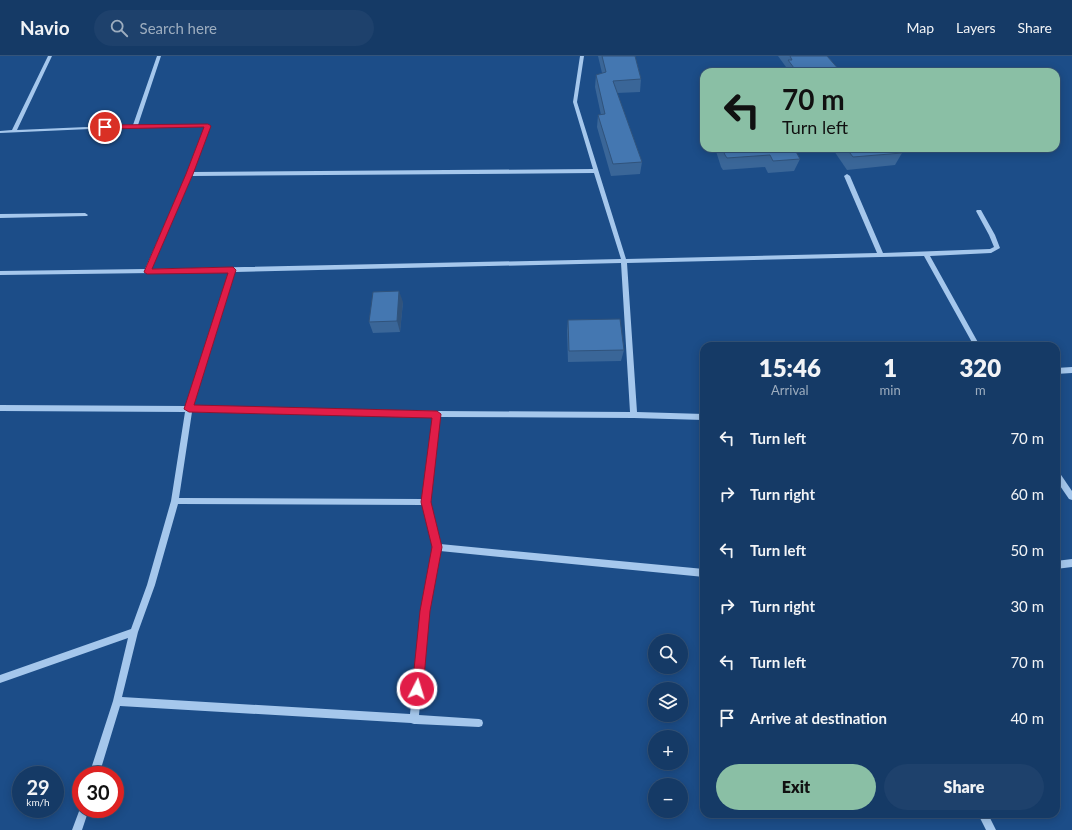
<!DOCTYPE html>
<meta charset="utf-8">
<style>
:root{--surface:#153a66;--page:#1e416c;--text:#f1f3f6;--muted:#9dadbf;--line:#34547a;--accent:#8abfa5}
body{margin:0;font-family:Lato,sans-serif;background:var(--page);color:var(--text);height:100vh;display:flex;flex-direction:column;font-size:15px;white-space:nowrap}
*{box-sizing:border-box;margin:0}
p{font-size:13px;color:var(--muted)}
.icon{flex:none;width:22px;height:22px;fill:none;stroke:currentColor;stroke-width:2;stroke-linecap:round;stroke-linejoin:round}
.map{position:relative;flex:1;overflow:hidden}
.panel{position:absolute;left:700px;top:286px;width:360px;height:476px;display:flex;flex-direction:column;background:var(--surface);border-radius:12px;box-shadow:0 2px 10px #0003,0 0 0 1px var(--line)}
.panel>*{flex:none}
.banner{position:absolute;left:700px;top:12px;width:360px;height:84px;border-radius:12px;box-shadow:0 2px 10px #0003,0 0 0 1px var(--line);background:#8abfa5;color:#111;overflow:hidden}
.buttons{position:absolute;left:648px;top:578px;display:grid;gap:8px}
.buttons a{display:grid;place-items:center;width:40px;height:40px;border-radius:50%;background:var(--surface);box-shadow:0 2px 10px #0003,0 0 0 1px var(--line);font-size:20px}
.speed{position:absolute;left:12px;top:710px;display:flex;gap:8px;font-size:20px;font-weight:700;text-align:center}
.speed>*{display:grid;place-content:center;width:52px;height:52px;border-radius:50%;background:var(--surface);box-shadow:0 2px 10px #0003,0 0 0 1px var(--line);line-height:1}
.speed small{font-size:10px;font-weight:400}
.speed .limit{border:6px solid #d22;background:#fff;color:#111}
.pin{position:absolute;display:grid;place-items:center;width:34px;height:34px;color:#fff;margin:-17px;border:2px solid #fff;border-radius:50%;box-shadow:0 1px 4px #0007}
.me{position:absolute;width:44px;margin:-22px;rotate:5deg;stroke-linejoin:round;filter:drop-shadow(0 0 3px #0008)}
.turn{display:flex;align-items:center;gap:14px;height:84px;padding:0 16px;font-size:18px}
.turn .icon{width:52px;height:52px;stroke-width:2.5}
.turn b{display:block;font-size:28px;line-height:34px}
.eta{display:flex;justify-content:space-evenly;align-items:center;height:68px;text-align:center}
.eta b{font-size:24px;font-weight:800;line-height:28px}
.action{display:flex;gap:8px;margin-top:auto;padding:8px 16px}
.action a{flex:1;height:46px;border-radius:24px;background:var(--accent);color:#111;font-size:16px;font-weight:800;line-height:46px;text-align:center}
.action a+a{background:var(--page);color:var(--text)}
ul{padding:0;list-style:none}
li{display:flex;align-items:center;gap:12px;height:56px;padding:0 16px}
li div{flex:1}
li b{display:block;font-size:15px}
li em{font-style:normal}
header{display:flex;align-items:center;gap:24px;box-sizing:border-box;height:56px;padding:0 20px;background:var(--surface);border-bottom:1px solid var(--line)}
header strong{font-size:19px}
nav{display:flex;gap:22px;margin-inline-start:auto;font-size:14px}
.search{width:280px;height:36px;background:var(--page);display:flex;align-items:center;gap:10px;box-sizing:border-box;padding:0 14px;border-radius:22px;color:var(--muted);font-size:15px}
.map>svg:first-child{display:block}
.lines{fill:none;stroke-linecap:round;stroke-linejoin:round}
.minor{fill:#a5c7ec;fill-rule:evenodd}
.wall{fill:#3a6698}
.shaded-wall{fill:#30537c}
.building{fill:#4477b1;stroke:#30537c}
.route{fill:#e11d48;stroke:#92132f}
</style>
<header>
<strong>Navio</strong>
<div class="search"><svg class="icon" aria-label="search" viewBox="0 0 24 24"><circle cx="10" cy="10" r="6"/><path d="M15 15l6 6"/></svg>Search here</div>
<nav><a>Map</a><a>Layers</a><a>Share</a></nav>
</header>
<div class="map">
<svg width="1072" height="774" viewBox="0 0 1072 774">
<rect width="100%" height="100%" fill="#1c4d88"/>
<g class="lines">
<g class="minor">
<path d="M48 0H52L17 74 133 69 157 0H161L138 69H210V70L193 116 593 113 573 46 580 0H584L577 46 626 203 877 197 844 120 847 118 850 120 883 197 990 193 994 191 989 179 976 155 977 154H981L995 179 1000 192 991 197 930 200 980 290H974L924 200 627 207 637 356 704 358V364L634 362 440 361 430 446 440 488 704 513V521L440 495 429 555 419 659 479 663 482 664 483 667 482 670 479 671 416 668H414L411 667 120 650 99 719H89L113 645 128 582 0 627V619L131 573 147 529 171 445 185 356 0 355V349L187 350 229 216 0 219V215L145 213 187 118 205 71H135L0 77V75L12 74ZM594 117 621 203 151 213 192 120ZM621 207 630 356 437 355 193 350 235 216ZM192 356 433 361 423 443 179 442ZM178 448 423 449 433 491 421 555 410 658 122 641 138 576 155 529Z"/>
<path d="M85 157 88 159 87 160 0 162V158Z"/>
<path d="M1072 311V317L1056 318V312Z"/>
<path d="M1056 415 1059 416 1072 435V444L1069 443 1056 424Z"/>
<path d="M1072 503V511L1056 513V505Z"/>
<path d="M81 750V753H89L82 774H72Z"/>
<path d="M978 758H988L996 774H986Z"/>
</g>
</g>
<g class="wall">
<path d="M598 0H635L641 23 640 36 617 37 642 106 640 118 611 120 597 71 598 59H601L595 31 596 19 602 17Z"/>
<path d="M778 0H827L841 16H785L784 15 786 11Z"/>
<path d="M715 92H794L800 103 794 115 768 117 765 111 723 114 721 111Z"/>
<path d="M832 92H898L902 97 895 109 847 114Z"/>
<path d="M403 246 400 276 373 277 369 266Z"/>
<path d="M568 264 624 294 621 305 568 306 567 275Z"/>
</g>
<path class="shaded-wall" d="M399 235 403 246 400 276 397 265Z"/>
<g class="building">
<path d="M602 0H635L641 23 613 25 642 106 613 108 598 59 605 58 596 19 606 16Z"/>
<path d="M790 0H827L841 16H797L788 4H792Z"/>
<path d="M722 92H794L800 103 773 105 770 99 727 102 725 99Z"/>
<path d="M846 92H898L902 97 853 101Z"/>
<path d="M399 235 397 265 369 266 373 236Z"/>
<path d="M620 263 624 294 569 295 568 264Z"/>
</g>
<path class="route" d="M208 68 211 70 193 118 152 213 233 211 236 214 194 349 437 355 441 358 431 446 442 491 430 555 423 633 421 637 417 638 413 637 412 633 420 555 432 491 421 446 432 362 189 356 184 353 228 217 147 218 144 216 186 118 204 71 105 73 102 71 105 69Z"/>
</svg>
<div class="buttons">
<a><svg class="icon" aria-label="search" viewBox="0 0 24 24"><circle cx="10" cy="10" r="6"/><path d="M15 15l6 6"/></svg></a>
<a><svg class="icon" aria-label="layers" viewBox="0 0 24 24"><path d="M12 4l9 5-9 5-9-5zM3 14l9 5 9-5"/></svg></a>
<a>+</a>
<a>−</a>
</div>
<div class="speed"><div>29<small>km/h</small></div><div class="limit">30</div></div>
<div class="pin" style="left:105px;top:71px;background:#d93025"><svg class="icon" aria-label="arrive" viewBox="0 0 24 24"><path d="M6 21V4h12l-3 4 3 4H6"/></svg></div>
<svg class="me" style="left:417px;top:633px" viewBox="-20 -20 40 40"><circle r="17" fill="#e11d48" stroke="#fff" stroke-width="3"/><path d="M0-11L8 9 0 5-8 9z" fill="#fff"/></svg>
<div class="banner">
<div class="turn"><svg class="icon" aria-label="left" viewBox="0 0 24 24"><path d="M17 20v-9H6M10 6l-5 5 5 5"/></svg><div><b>70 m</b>Turn left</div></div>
</div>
<section class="panel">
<div class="eta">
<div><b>15:46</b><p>Arrival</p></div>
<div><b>1</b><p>min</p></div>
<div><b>320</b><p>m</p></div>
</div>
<ul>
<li><svg class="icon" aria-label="left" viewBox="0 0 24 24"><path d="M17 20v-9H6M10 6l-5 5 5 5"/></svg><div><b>Turn left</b></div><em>70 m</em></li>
<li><svg class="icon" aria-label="right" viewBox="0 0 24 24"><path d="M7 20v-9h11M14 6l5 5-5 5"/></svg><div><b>Turn right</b></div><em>60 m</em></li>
<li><svg class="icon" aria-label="left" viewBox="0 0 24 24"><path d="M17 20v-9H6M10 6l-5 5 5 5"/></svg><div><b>Turn left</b></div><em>50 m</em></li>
<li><svg class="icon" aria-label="right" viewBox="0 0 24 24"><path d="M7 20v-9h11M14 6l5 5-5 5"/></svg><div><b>Turn right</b></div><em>30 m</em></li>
<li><svg class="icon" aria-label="left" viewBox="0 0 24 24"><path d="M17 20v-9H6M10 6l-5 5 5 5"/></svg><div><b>Turn left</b></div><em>70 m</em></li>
<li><svg class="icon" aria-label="arrive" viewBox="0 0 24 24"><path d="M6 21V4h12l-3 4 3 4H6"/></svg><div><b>Arrive at destination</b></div><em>40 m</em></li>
</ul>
<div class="action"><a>Exit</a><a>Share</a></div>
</section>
</div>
